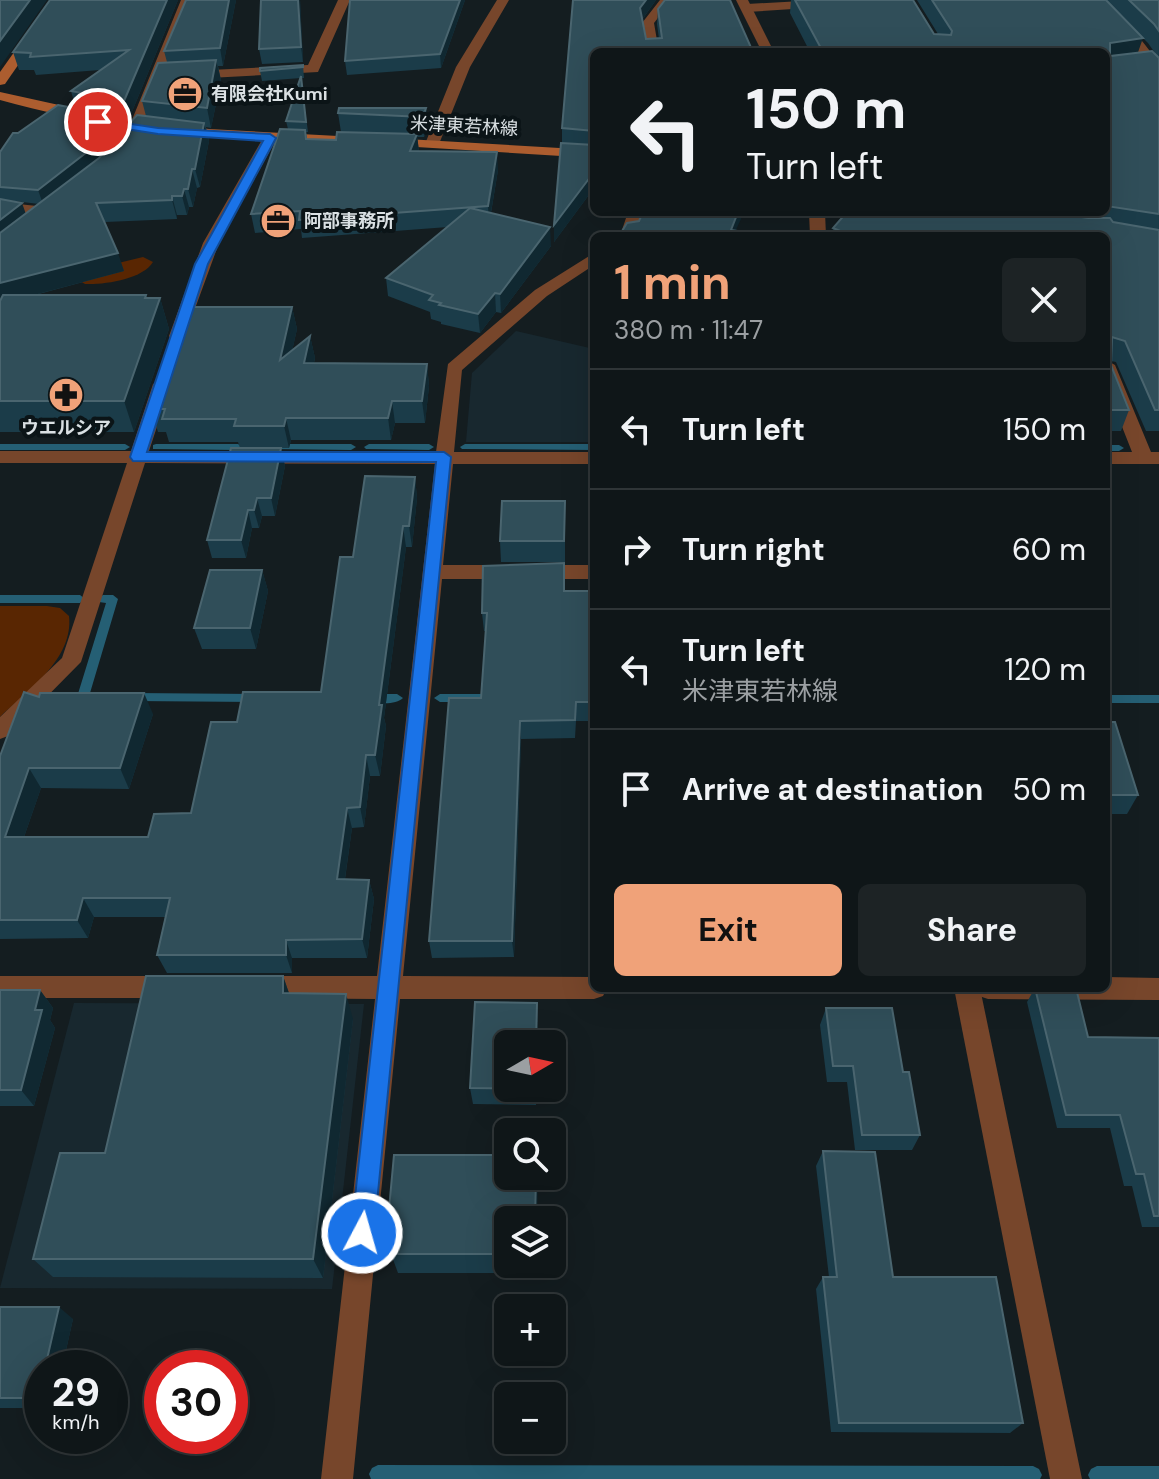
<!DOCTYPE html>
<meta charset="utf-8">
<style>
:root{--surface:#0f1618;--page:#1d2325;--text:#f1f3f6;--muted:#9b9fa2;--line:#2f3537;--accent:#f0a279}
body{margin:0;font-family:"DM Sans","Noto Sans JP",sans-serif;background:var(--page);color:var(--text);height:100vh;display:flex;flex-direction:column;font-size:30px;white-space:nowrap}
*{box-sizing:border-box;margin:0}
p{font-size:26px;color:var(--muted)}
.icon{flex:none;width:44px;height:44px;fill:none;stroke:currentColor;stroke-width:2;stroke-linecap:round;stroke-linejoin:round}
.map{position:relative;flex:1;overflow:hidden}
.details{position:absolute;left:590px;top:232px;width:520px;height:760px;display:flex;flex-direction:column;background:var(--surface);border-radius:12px;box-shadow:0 8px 32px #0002,0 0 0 2px var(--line)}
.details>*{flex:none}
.banner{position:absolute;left:590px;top:48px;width:520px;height:168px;border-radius:12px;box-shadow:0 8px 32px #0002,0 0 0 2px var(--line);background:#0f1618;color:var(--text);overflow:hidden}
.needle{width:52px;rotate:81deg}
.fabs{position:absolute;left:494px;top:1030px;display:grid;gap:16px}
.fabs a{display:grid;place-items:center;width:72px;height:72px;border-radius:12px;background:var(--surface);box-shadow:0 8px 32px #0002,0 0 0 2px var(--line);font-size:40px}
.speed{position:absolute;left:24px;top:1350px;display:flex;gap:16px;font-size:40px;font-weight:700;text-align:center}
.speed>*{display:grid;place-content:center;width:104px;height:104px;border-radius:50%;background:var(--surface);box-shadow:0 8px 32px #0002,0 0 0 2px var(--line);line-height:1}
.speed small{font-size:20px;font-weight:400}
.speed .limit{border:12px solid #d22;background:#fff;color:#111}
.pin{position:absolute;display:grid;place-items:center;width:68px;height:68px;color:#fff;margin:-34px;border:4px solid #fff;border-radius:50%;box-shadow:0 2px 8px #0007}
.me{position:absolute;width:88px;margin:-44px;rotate:6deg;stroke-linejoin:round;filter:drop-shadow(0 0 6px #0008)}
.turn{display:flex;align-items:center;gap:28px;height:168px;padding:0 24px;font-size:36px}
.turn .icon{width:104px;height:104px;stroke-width:2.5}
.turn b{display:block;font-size:56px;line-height:68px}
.round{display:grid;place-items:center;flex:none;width:84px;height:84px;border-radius:12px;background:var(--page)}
.overview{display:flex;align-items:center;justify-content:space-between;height:136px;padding:0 24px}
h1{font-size:48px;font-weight:700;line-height:60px;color:var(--accent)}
.primary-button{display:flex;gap:16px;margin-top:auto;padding:16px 24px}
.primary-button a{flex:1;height:92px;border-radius:12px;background:var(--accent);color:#111;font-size:32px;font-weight:700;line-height:92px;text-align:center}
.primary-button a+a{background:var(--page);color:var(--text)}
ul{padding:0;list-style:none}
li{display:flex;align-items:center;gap:24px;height:120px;padding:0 24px;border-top:2px solid var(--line)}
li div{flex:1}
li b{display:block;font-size:30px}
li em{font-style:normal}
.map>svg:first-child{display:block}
.built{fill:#18282f}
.green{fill:#592602}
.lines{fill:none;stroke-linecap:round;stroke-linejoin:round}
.stream{fill:#255f74;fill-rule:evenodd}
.service{fill:#77462b;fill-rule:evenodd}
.minor{fill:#77462b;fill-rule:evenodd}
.tertiary{fill:#77462b;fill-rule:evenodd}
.secondary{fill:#ac5d2f;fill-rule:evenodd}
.wall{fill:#1b3c49;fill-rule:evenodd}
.shaded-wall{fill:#102831}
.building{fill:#304e59;stroke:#4a656f;stroke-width:2}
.route{fill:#1a73e8;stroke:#114b97;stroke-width:2}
.labels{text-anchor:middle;stroke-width:8;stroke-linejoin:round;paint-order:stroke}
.far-poi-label{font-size:18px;font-weight:bold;fill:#dae0e3;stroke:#0b1417;text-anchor:start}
.far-street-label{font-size:18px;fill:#dae0e3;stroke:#0b1417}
</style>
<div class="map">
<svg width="1159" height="1479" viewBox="0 0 1159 1479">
<rect width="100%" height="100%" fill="#141d20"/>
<g class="built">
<path d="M516 331 594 349V442H466L472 373Z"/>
<path d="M74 1003 364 1004 332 1289 0 1288Z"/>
</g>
<g class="green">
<path d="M143 257 153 262C143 279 104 285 85 284L80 281 110 265Z"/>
<path d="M0 606H47L60 608 69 616C74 659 27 691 0 717Z"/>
</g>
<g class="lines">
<g class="stream">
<path d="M0 444H125L130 447 125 450H0Z"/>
<path d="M156 444H238L243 447 238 450 153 449V445Z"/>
<path d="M275 444H351L356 447 351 450 272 449 270 447Z"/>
<path d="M369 444H429L434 447 429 450 366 449 364 447Z"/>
<path d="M465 444H594V450L462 449 460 447Z"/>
<path d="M1106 445H1119L1124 448 1119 451H1106Z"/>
<path d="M0 595H80L85 599 80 603H0Z"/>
<path d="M103 595H113L118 599 90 693 99 694 101 697C97 704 81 704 77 697L106 603 99 602 98 599Z"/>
<path d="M133 693 259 694 265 698 259 702 133 701 127 697Z"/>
<path d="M373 694H397L403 698C396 705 374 705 367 698Z"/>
<path d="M440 694H496L502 698 496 702H440L434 698Z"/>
<rect x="1106" y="695" width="53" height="8"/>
<path d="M378 1465 1033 1466 1039 1469 1042 1475 1040 1479H371L369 1474 372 1468Z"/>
<path d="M1097 1466H1159V1479H1090L1088 1475 1091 1469Z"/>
</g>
<path class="service" d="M338 0H350L318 72 190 79 183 75 190 71 308 65Z"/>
<g class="minor">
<path d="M181 0H193L142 128 129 144H119L117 141 129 127Z"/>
<path d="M497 0H509L470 67 439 144 437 147H427L425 144 456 67Z"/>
<path d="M660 0H672L654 23 659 52H647L642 23Z"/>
<path d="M820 0 824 1V7L747 12 741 8 747 4Z"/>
<path d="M1086 0H1099C1119 19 1159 48 1159 77L1154 76 1126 40Z"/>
<path d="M270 134 277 138 219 243 185 336 177 341 171 340 169 336 203 243 263 138Z"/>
<path d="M0 202 46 207 54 212 46 217 0 210Z"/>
<path d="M628 212H644L636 236H620Z"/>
<path d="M594 253V265L547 296 462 370 454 452H594V464H453L443 565H594V579H442L403 976 594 977V988H607L603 996 594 999H400L353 1479H321L375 999 259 998 250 995 246 987 250 979 259 976H377L435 464 145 463 81 662 8 736 0 739V717L62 658 127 463H0V451H131L153 384 162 379 171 384 149 451 436 452 448 364 535 290Z"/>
<path d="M1106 360 1115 365 1151 452H1159V464H1106V452H1132L1106 386Z"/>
<path d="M0 976H173L182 979 186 987 182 995 173 998H0Z"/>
<path d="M1106 977 1159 978V1000L988 999 979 996 975 988H1106Z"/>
</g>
<g class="tertiary">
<path d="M736 0H748L774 52H762Z"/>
<path d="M809 212H825L826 236H810Z"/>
<path d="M954 988H980L1082 1479H1050Z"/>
</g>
<g class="secondary">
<path d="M51 0H63L5 84 0 85V72Z"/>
<path d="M0 92 127 120 209 129 338 136 345 140 338 144C223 139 111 131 0 100Z"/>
<path d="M389 138 594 150V158L384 145V139Z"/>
</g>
</g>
<g class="wall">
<path d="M178 0 129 119 76 109 71 91 100 70 36 75 34 70H19L13 52Z"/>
<path d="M186 0H236L223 66H218L221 80 211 128 206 127 209 141 200 187 197 188 193 207H189L187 215H177V219L105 222 124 271 35 295H146L147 298H160L169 329 134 432H0V152L122 130 95 161 146 116 142 101 167 62 164 51ZM6 200 39 204 26 214Z"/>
<path d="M300 0 303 62 262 64 259 49Z"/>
<path d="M465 0 441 68 347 75 345 61Z"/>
<path d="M573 0H656L642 20 646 39H659L657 24 658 9 665 0H730L753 52H594V188L554 242V225L561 143H562V128Z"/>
<path d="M791 0H913L934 34H938L917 0H1159V431H1146L1116 362 1111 361V365L1129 410 1121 431H1106V236H832L833 228 847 212H1106V52H810L790 13ZM1139 34 1148 43 1155 53 1138 52Z"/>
<path d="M303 65 304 78H301L308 132H306L307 139 336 140 341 132 338 113 426 108 428 128 424 137H417L419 151 498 170 491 213 551 246 501 313 496 312 480 333 441 324V322L431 319 430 312 388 296 386 278 448 227 302 238 301 229 255 233 251 214 288 129 286 121 301 78 262 81 260 71Z"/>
<path d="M292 307 297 329 292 351 310 336 315 358 314 363 427 364 429 386 425 423H395L391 440H291L289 448H281L285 466 275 516H262L259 528H252L246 558H212L207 540 240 448 238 442H169L166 432H158L151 409Z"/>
<path d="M415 477 417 498 412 547H406L384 718 386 726 380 776H370L364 827 352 828 345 879 369 880 374 899 367 958H292V973H167L157 955 165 917H94L88 938 0 939V756L39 697 153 714 129 789 41 788 24 837H148L191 813 237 722 321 692 353 557Z"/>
<path d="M565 501V562H501L500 541Z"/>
<path d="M262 570 268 591 256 649H202L194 628Z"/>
<path d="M564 591H594V686H590L589 721H576L575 738 521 739 514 957 432 958 429 941 481 698 486 631H484L482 613Z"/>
<path d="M1106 722 1138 795 1127 814H1106Z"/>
<path d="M283 976 289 993 353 1019 323 1278 53 1277 33 1259 105 1153Z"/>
<path d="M1035 988 1088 1037 1159 1038V1227H1142L1132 1186H1124L1110 1128H1057L1027 1002Z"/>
<path d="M0 990H40L53 1008 50 1020 55 1028 34 1106H0Z"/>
<path d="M826 1008 903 1072 920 1135 912 1150H855L847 1082H827L820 1025Z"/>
<path d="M538 1020 508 1088H537L536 1105 473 1104 470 1088Z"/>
<path d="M823 1151 893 1277 1023 1423 1010 1433 831 1432 816 1289 823 1277H829L816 1166Z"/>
<path d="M389 1209 508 1220V1264H536V1273H398L391 1254 393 1220Z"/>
<path d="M0 1307 73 1319 62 1368H42V1408H0Z"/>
</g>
<g class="shaded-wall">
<path d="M30 0H47L0 67V41Z"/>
<path d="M167 0H178L129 119 124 101Z"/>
<path d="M229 0H236L223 66 220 48Z"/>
<path d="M298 0H300L303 62 301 47Z"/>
<path d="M460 0H465L441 68 440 54Z"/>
<path d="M646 0H656L639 24 640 8Z"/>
<path d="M1143 38 1136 58 1106 63 1110 43Z"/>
<path d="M216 60 221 80 211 128 207 108Z"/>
<path d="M426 108 428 128 424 137 423 117Z"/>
<path d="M119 117 122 130 91 166 43 204 38 190Z"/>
<path d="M204 123 209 141 200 187 195 169Z"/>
<path d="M417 134 419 152 410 151Z"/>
<path d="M497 152 498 170 489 224 488 206Z"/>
<path d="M192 169 197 188 193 207 188 189Z"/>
<path d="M594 172V188L554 242V225Z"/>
<path d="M184 189 189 207 187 215 182 196Z"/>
<path d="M172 196 177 215V219L172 200Z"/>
<path d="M22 203 27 217 0 236V220Z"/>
<path d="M738 212H741V219L733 236 731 230Z"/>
<path d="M550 227 551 246 501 313 500 294Z"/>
<path d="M118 253 124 271 0 304V283Z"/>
<path d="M495 293 496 312 480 333 478 314Z"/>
<path d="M146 295 153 318 160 298 169 329 134 432 124 401Z"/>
<path d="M292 307 297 329 285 383 280 360Z"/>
<path d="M310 336 315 358 308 385 304 363Z"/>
<path d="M427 364 429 386 425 423 422 401Z"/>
<path d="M392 401 395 423 391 440 388 418Z"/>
<path d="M286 418 291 440 289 448 284 426Z"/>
<path d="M281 448 285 466 275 516 271 498Z"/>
<path d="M415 477 417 498 412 547 409 526Z"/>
<path d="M257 498 262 516 259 528 254 510Z"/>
<path d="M248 510 252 528 246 558 241 540Z"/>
<path d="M403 526 406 547 384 718 386 726 380 776 375 755 379 705Z"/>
<path d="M262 570 268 591 256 649 250 628Z"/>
<path d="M144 693 153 714 129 789 120 768Z"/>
<path d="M520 721 521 739 514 957 512 941Z"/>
<path d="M366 755 370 776 364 827 360 807Z"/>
<path d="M29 768 41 788 17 857 5 837Z"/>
<path d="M347 808 352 828 342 899 337 879Z"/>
<path d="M369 880 374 899 367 958 362 939Z"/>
<path d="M83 898 94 917 88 938 77 920Z"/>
<path d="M286 940 292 958V973L286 955Z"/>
<path d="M283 976 292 1002 283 993Z"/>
<path d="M40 990 53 1008 50 1020 55 1028 34 1106 21 1090 35 1010Z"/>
<path d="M346 994 353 1019 323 1278 313 1259Z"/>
<path d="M537 1003 538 1044H536Z"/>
<path d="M536 1176H538L537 1220H535Z"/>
<path d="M59 1307 73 1319 62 1368H45Z"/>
<path d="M42 1382V1400L38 1398Z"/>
</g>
<g class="building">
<path d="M0 0H30L0 41Z"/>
<path d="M50 0H167L124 101 71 91 129 50 30 57 31 53 13 52Z"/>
<path d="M186 0H229L220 48 164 51Z"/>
<path d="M261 0H298L301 47 259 49Z"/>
<path d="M350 0H460L440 54 345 61Z"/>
<path d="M573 0H646L640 8 646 39 662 38 658 9 665 0H730L753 52H594V131L562 128Z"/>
<path d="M795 0H913L934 34 951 35 952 31 932 0H1106L1143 38 1110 43V56L1152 51 1159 58V214L1106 206V52H823Z"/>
<path d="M1129 0H1159V31L1154 24Z"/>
<path d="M216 60 207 108 142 101 158 63Z"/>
<path d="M303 65V67L260 71V68Z"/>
<path d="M301 76 306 122 286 121Z"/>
<path d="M58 105 119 117 87 152 38 190 0 187V152L13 133H18Z"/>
<path d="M339 108H426L423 117 338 113Z"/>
<path d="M137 115 204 123 195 169H192L188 189H184L182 196H172V200L96 203 118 253 0 283V233L99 158Z"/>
<path d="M280 129 305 130 306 139 336 140 337 132 417 134 410 151 497 152 488 206 299 220 300 211 251 214Z"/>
<path d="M561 143 594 145V172L554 225Z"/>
<path d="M0 199 22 203 0 220Z"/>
<path d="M470 208 550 227 500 294 495 293 478 314 439 305 441 303 429 300 433 295 386 278Z"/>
<path d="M643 212H738L731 230 738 231 735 236H619L627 223 639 221Z"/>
<path d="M847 212H1048L1088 218H1110L1113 222 1159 230V410H1155L1125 341 1112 337 1111 365 1129 410H1106V236H852L833 228Z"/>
<path d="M3 295H146L145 298H160L124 401H0V301Z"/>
<path d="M186 307H292L280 360 310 336 304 363 427 364 422 401H392L388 418H286L284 426H234L236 419H162L165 409H151Z"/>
<path d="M231 448H281L271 498H257L254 510H248L241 540H207Z"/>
<path d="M365 476 415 477 409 526H403L379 705H382L375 755H366L360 807 347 808 337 879 369 880 362 939 286 940V955H157L170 898H83L77 920H0V756L24 692 39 697 40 693H144L120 768H29L5 837H148L154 814 191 813 211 722H237L243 692H321L340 557H353Z"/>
<path d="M502 501H565L564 541H500Z"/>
<path d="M564 563V591H594V667H590L589 702H576L575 720 520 721 512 941H429L449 698H481L487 613H482L483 566Z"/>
<path d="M210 570H262L250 628H194Z"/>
<path d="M1106 722H1115L1138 795H1106Z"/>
<path d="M146 976H283V993L346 994 313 1259H33L60 1153H105Z"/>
<path d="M1035 988H1076L1088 1037 1159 1038V1216H1154L1144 1174H1136L1120 1115H1066Z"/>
<path d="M0 990H40L35 1010H42L21 1090H0Z"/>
<path d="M475 1002 537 1003 536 1044H508V1088L535 1089 470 1088Z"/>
<path d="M826 1008H892L903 1072H909L920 1135H862L853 1066H833Z"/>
<path d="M823 1151 875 1152 893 1277H996L1023 1423H839L823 1277H837Z"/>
<path d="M394 1155H508V1176H536L535 1220H508V1254H391L394 1209H389Z"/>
<path d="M0 1307H59L45 1368H42V1382L38 1398H0Z"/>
</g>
<path class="route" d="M98 119 158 128 270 134 276 138 208 264 147 452H444L451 457 374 1233 371 1242 362 1245 354 1242 351 1233 436 462 133 461 130 457 195 264 263 141 158 134 94 124 92 122Z"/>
<defs>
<symbol id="office-disc" viewBox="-11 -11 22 22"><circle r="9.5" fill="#f0a279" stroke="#0b1417"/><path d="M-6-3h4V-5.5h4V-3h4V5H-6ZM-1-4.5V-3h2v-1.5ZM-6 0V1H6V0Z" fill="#111"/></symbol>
<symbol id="pharmacy-disc" viewBox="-11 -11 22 22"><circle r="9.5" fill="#f0a279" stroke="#0b1417"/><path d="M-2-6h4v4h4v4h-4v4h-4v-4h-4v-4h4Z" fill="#111"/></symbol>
</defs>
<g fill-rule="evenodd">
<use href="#office-disc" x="165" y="74" width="40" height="40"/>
<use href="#office-disc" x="258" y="201" width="40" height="40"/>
<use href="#pharmacy-disc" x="46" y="375" width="40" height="40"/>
</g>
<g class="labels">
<g class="far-poi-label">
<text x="211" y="100">有限会社Kumi</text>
<text x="304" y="227">阿部事務所</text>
<text x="66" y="434" text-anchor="middle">ウエルシア</text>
</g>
<g class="far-street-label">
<text transform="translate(464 126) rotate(3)" y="6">米津東若林線</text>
</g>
</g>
</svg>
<div class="fabs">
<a><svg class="needle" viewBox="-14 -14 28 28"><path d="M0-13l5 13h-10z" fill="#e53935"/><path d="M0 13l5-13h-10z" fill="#9b9fa2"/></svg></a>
<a><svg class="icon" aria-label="search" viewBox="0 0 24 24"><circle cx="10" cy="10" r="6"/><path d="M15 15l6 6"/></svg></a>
<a><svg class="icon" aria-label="layers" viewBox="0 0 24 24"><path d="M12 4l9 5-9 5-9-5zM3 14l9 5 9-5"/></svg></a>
<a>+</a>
<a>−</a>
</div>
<div class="speed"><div>29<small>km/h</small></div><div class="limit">30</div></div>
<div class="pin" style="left:98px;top:122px;background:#d93025"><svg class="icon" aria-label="arrive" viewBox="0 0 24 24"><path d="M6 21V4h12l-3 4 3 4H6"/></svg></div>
<svg class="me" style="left:362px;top:1233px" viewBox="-20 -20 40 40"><circle r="17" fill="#1a73e8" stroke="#fff" stroke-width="3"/><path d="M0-11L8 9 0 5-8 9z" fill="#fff"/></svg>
<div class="banner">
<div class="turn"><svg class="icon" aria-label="left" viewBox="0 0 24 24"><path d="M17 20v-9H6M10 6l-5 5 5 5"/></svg><div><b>150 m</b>Turn left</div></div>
</div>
<section class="details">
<div class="overview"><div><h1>1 min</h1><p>380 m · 11:47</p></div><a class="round"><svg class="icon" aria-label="close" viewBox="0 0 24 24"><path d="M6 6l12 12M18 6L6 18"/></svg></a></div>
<ul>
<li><svg class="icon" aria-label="left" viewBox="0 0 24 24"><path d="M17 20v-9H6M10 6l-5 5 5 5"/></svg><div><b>Turn left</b></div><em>150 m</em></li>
<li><svg class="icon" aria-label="right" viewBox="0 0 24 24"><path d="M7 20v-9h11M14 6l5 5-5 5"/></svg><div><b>Turn right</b></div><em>60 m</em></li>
<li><svg class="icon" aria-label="left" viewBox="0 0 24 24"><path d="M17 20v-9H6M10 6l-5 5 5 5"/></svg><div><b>Turn left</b><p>米津東若林線</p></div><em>120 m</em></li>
<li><svg class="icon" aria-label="arrive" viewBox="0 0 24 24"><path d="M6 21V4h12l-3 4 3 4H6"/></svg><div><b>Arrive at destination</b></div><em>50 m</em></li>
</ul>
<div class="primary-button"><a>Exit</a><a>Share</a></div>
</section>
</div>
